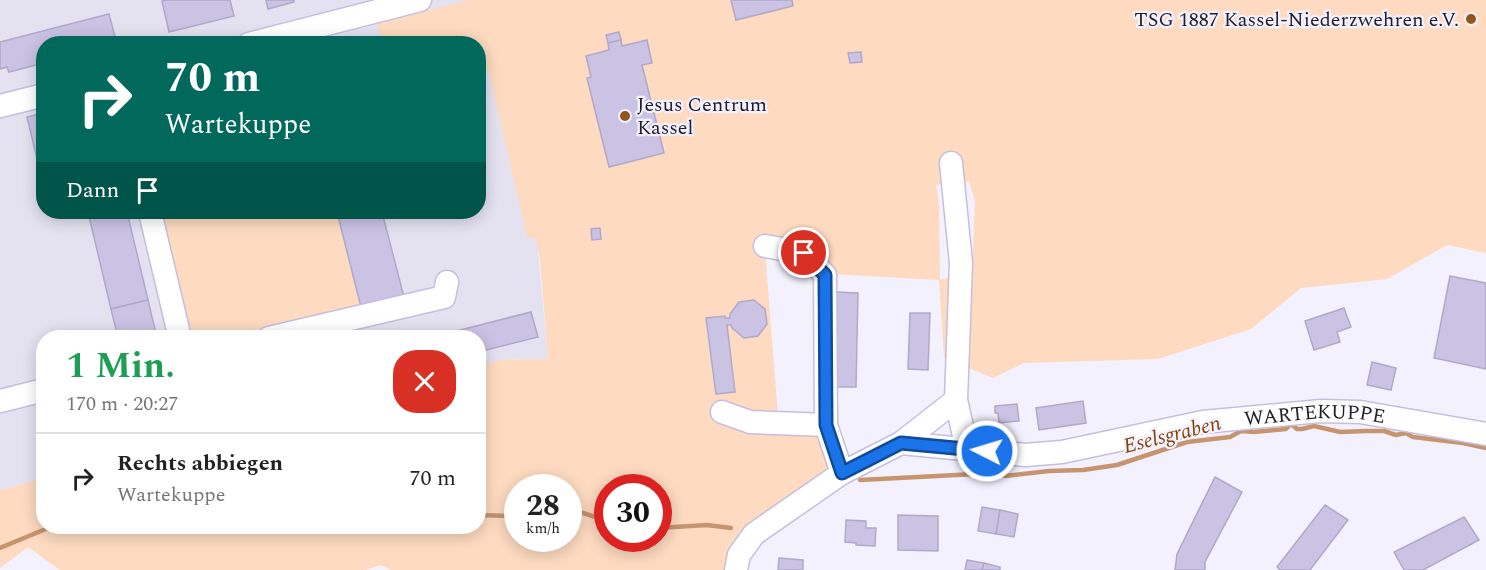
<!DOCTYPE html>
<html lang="de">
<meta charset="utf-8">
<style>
:root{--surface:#fff;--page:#f2f2f2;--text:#222;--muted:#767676;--line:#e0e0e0}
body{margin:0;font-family:Spectral,serif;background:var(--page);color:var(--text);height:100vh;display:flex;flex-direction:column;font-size:22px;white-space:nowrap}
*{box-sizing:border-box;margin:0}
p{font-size:20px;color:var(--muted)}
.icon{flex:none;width:33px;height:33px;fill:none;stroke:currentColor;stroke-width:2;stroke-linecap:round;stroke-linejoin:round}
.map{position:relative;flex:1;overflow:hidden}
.sheet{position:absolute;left:36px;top:330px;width:450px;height:204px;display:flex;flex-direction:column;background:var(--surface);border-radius:24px;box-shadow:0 3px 15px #0003}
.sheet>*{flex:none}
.hud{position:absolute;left:36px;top:36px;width:450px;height:183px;border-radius:24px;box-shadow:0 3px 15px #0003;background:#00695c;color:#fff;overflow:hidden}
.speed{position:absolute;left:504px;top:474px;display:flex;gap:12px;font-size:30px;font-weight:700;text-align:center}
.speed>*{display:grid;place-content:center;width:78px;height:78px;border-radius:50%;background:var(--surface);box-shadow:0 3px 15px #0003;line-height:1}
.speed small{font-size:15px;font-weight:400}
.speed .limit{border:9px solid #d22;background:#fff;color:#111}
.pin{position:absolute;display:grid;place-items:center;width:51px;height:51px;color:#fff;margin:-26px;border:3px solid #fff;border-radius:50%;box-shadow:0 2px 6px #0007}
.me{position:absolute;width:66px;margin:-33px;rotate:275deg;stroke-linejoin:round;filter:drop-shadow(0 0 4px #0008)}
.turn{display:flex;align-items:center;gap:21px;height:126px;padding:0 30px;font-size:27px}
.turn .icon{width:78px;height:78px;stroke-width:2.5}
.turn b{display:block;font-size:42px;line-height:51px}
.then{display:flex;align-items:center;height:57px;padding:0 30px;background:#0003;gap:12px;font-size:22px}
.round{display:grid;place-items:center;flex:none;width:63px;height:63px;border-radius:24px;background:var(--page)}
.headline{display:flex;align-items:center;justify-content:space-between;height:102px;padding:0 30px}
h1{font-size:36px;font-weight:700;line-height:45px;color:#1e9e55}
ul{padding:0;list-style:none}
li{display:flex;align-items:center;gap:18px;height:90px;padding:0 30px;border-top:2px solid var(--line)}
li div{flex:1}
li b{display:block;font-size:22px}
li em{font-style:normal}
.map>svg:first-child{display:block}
.built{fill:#e4e1f1;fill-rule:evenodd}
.green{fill:#fddac0;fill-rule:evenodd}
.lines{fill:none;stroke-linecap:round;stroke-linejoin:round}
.stream{stroke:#c69570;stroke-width:4.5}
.building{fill:#cbc3e4;stroke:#b1a9c9;stroke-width:1.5}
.minor-casing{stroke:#c6bedf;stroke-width:25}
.minor{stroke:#fff;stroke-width:22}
.route-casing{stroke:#114b97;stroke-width:15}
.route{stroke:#1a73e8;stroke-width:10}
.poi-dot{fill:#94551d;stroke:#f4f1ff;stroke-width:2}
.labels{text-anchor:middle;stroke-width:4.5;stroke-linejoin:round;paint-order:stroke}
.poi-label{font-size:20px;fill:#211e2a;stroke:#f4f1ff;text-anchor:end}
.street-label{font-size:20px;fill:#211e2a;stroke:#f4f1ff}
.water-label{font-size:21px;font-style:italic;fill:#804300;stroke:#f4f1ff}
</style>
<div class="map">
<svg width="1486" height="570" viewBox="0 0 1486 570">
<rect width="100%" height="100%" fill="#f4f1ff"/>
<path class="built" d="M0 0H870L537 239 548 359 500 360 479 366 478 338H44L43 478 0 490ZM44 44H478V212H44Z"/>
<g class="green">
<path d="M469 0H1486V253L1447 245 1387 279 1301 288 1251 329 1158 359 1024 363 993 378 944 358 939 280 831 274 764 237 778 417 818 435 831 466 756 520 731 546 727 570H391L380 565 366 570H60L28 547 0 568V490L43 478 44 526H478L479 366 500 360 548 359 540 260 536 239 527 237 489 73 479 59 478 44 382 43 377 23ZM969 182 975 201 972 271 940 280 939 203 936 185ZM518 488H568V538H518ZM608 488H658V538H608Z"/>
<path d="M162 212H337L361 307 240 337H192Z"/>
</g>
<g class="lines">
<g class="stream">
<path d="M860 480 995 473 1006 476 1049 471 1083 470 1117 465 1187 442 1230 437 1241 431 1254 432 1286 429 1291 424 1297 429H1302L1314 426 1340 432 1366 431H1384L1396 435 1406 433 1413 437 1463 443 1486 448"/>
<path d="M568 512 574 510 608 521"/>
<path d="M478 515 510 516 518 518"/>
<path d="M658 528 707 525 731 528"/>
<path d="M0 548 53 526"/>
</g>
</g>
<g class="building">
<path d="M167 0H230L234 16 169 32 162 1Z"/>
<path d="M266 0H294V2L268 9Z"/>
<path d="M731 0H792L793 6 736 20Z"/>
<path d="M109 14 117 44H44V63L9 72 7 67 0 69V42Z"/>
<path d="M619 32 621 40 608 43 606 35Z"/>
<path d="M621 40 622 46 647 40 652 63 642 65 664 153 609 167 587 78 591 77 586 56 609 50 608 43Z"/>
<path d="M861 52 862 62 850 63 848 53Z"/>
<path d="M44 113V184H43L27 117Z"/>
<path d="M88 212H127L148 300 111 309Z"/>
<path d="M337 212H382L404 297 361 307Z"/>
<path d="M600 228 601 239 592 240 591 229Z"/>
<path d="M1450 276 1486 283V369L1434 358Z"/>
<path d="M836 292 858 293 856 387H834Z"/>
<path d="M148 300 157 338H118L111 309Z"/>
<path d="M754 300 765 309 767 324 758 336 744 338 732 328 731 325H727L735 392 716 394 706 318 725 316V318H730V314L739 302Z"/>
<path d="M1344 308 1351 327 1337 332 1340 342 1314 350 1305 321Z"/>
<path d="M531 312 538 337 478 352V338H429Z"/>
<path d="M910 313H930L928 370 908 369Z"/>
<path d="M1372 362 1396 368 1391 390 1367 385Z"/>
<path d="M1083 401 1086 423 1039 430 1036 408Z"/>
<path d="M1017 404 1019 421 999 423 998 413H995V406Z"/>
<path d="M1215 477 1242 492 1205 562V570H1175L1177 554Z"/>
<path d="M1325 505 1348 520 1310 570H1280L1277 567Z"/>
<path d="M982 507 1000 510 996 534 978 531Z"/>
<path d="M1000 510 1018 514 1014 537 996 534Z"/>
<path d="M898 515 938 516V551L898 550Z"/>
<path d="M1464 517 1479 540 1423 570H1404L1394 552Z"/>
<path d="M846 520 866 521V528H876L875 546 856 545V543L845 542Z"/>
<path d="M779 558 803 560V570H778Z"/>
<path d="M967 560 984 563 982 570H965Z"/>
<path d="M984 563 1000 567V570H982Z"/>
</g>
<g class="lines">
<defs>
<g id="minor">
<path d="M249 44 420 0"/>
<path d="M0 106 44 95"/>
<path d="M150 212 180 338"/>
<path d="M765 246 804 253 825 275 826 425"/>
<path d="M269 338 444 297 447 282"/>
<path d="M956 400 967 449"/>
<path d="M0 401 44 390"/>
<path d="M722 412 750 422 826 425 842 473"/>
<path id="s1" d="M901 443 1025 455 1062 452 1203 422 1321 411 1360 412 1486 434"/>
<path d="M736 570 739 555 754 534 842 473 901 443 956 400 961 263 951 163"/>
</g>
</defs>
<use href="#minor" class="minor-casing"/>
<use href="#minor" class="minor"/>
</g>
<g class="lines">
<defs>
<path id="route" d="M804 253 825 275 826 425 842 473 901 443 987 451"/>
</defs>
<use href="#route" class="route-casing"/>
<use href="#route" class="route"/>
</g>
<g class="poi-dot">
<circle cx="1471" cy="19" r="6"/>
<circle cx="625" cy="116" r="6"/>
</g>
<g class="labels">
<g class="poi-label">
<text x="1459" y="26">TSG 1887 Kassel-Niederzwehren e.V.</text>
<text x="637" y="111" text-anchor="start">Jesus Centrum<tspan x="637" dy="23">Kassel</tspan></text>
</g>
<g class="street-label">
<text dy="7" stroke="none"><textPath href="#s1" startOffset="418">WARTEKUPPE</textPath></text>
</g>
<g class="water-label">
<text transform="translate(1172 434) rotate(-14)" y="7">Eselsgraben</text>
</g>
</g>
</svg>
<div class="speed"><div>28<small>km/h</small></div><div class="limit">30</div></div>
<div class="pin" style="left:804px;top:253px;background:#d93025"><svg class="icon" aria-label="arrive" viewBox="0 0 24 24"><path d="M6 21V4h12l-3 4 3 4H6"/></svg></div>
<svg class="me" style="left:987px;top:451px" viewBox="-20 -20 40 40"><circle r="17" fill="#1a73e8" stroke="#fff" stroke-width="3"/><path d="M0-11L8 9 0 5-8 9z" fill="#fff"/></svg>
<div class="hud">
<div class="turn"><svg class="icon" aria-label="right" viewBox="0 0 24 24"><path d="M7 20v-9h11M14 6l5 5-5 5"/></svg><div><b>70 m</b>Wartekuppe</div></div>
<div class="then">Dann<svg class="icon" aria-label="arrive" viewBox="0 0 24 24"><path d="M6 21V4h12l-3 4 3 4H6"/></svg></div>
</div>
<section class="sheet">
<div class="headline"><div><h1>1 Min.</h1><p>170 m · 20:27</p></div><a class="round" style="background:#d93025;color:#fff"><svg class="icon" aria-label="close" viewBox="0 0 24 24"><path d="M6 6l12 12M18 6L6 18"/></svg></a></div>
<ul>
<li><svg class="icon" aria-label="right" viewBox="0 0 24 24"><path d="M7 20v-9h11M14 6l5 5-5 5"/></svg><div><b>Rechts abbiegen</b><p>Wartekuppe</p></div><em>70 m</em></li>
</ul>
</section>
</div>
